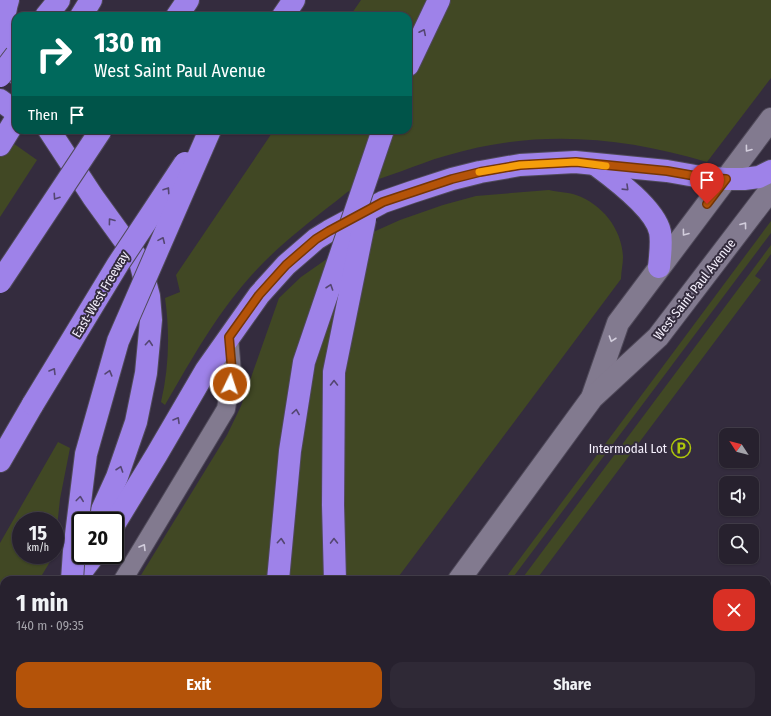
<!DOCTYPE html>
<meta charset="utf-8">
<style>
:root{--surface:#27212e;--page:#2f2936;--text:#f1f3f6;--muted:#a4a3aa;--line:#433e4a;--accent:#b45309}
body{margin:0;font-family:"Fira Sans Condensed",sans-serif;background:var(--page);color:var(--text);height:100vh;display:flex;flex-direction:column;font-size:15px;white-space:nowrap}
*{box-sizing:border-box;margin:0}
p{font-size:13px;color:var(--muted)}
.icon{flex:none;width:22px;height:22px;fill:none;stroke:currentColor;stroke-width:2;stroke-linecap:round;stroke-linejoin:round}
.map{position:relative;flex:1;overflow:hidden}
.panel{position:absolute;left:0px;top:576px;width:771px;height:140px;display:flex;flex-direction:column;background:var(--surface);border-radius:12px 12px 0 0;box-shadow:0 1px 3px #0004,0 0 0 1px var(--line)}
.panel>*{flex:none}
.guide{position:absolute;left:12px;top:12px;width:400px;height:122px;border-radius:12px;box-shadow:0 1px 3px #0004,0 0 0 1px var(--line);background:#00695c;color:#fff;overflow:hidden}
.needle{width:26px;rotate:306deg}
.fabs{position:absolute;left:719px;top:428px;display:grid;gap:8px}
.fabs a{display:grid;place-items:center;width:40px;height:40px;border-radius:8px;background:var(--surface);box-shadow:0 1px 3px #0004,0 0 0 1px var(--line);font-size:20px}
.speed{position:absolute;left:12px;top:512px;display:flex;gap:8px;font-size:20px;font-weight:700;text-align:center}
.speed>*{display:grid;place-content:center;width:52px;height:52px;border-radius:50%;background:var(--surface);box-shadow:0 1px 3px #0004,0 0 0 1px var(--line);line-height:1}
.speed small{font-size:10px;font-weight:400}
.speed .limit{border:2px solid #111;border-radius:6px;background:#fff;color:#111}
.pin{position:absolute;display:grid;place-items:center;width:34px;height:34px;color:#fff;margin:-41px -17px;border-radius:50% 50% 50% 0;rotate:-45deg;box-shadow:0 0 4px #0007}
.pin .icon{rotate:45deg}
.me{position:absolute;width:44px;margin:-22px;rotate:4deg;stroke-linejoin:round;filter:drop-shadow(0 0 3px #0008)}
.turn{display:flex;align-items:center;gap:14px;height:84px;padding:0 16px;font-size:18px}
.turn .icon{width:52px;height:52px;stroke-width:2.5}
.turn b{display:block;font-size:28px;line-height:34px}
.then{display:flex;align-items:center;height:38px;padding:0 16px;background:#0003;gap:8px;font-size:15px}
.round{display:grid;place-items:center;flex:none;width:42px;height:42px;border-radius:12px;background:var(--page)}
.summary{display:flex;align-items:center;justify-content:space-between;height:68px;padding:0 16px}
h1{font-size:24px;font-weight:700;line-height:30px}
.button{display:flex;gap:8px;margin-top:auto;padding:8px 16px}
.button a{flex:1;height:46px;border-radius:12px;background:var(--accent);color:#fff;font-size:16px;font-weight:700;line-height:46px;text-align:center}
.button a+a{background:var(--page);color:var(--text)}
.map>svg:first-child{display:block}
.green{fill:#414824}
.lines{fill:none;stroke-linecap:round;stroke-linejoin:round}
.lane-casing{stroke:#4f4959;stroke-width:20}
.secondary-casing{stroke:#4f4959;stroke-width:24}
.highway-casing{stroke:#4f4959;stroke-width:24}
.lane{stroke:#827a8f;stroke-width:18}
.secondary{stroke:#827a8f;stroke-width:22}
.highway{stroke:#9e82e9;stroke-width:22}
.highway-bridge-casing{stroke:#4f4959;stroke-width:24;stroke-linecap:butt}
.highway-bridge{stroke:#9e82e9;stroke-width:22}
.oneway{stroke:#544671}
.oneway2{stroke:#d2cddc}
.route-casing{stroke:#753606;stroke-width:10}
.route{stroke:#b45309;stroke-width:7}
.slow{stroke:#f59e0b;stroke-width:7}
.labels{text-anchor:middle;stroke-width:4;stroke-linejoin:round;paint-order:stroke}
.street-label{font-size:13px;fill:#f5f0fd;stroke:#342c3e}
.poi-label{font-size:13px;fill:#f5f0fd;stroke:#342c3e;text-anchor:end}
</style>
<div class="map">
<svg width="771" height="716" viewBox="0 0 771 716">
<rect width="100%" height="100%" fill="#342c3e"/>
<g class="green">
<path d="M361 0H771V78L707 162C619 136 534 129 445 156 430 160 416 166 402 171 386 177 368 182 352 189 345 193 338 200 331 205 308 223 284 242 264 262 222 304 194 355 165 405L161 402C169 368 170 333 165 298L180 292 176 275 274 130H408V16H350Z"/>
<path d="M0 134 37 160 0 217Z"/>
<path d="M549 190C557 192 568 192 576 195 602 204 622 229 623 257 623 264 621 272 621 279L396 580H138L227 435 241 406 279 298 301 277 351 242 400 220 443 205 476 196Z"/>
<path d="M771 221V233L511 580H504Z"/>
<path d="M771 245V254L755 276 761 280 536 580H521Z"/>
<path d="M58 442 70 448 60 499 55 546V521H21V555H54L39 580H4V712H297L294 716H0V543Z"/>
<path d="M771 636V716H712L714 712H767V642Z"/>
</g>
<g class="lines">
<defs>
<g id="lane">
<path d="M123 580 226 409 232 372 229 337"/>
<path d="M571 712 577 716"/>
</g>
<g id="secondary">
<path d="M593 395 618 323 771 119"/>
<path d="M459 580 592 398 658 337 771 189"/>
</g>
<g id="highway">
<path d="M8 0C1 21 5 55 16 73"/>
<path d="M46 16 59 0"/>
<path d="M81 16 91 0"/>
<path d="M177 16 188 0"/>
<path d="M283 16 294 0"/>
<path d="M408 65 439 0"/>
<path d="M0 100 16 112"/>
<path d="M49 130 93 197 140 262 149 296 151 320 146 373 136 422 117 477 97 521"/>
<path d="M0 145 16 119"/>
<path d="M596 165C615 179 655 209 660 232 662 242 660 257 659 267"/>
<path d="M0 461 33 404"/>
<path d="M115 523 157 454 206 370 259 295 286 265 316 239 329 231 383 202 412 192 452 179 480 172 520 165 575 162 667 171 701 177 726 179H744L759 177 771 171"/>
<path d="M75 580 94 555"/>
<path d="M0 701 4 694"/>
<path d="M80 712V716"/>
<path d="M266 716V712"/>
</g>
</defs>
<use href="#lane" class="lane-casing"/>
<use href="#secondary" class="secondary-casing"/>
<use href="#highway" class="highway-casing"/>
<use href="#lane" class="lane"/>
<use href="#secondary" class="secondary"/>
<use href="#highway" class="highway"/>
<defs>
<g id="highway-bridge">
<path d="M0 76 16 55"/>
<path d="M0 282 101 130"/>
<path d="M33 404 118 264 185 163"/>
<path d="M72 580 74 551 86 454 118 341 210 130"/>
<path d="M278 580 290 451 304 362 383 130"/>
<path d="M335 580 333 505 334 372 365 219"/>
<path d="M357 712 358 716"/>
</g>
</defs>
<use href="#highway-bridge" class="highway-bridge-casing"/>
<use href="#highway-bridge" class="highway-bridge"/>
</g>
<defs><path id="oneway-chevron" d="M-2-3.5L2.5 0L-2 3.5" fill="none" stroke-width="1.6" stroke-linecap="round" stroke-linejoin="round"/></defs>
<g class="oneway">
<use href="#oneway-chevron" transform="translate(423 32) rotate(-64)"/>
<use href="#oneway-chevron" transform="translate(626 188) rotate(44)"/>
<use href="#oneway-chevron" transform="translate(167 190) rotate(-56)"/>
<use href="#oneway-chevron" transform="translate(56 197) rotate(124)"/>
<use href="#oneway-chevron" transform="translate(111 221) rotate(-127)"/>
<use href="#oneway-chevron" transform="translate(162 240) rotate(-66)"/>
<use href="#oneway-chevron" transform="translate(330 287) rotate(-71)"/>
<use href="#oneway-chevron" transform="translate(149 343) rotate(-85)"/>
<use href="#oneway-chevron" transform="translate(53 371) rotate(-59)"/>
<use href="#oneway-chevron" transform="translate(109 373) rotate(-74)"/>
<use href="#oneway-chevron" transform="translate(334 383) rotate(-90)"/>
<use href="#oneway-chevron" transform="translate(296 412) rotate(-81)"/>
<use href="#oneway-chevron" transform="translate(177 420) rotate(-60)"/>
<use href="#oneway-chevron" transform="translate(120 469) rotate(-71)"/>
<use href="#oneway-chevron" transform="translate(80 499) rotate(-83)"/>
<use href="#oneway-chevron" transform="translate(281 541) rotate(-85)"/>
<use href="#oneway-chevron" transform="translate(334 541) rotate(-91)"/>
</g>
<g class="oneway2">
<use href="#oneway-chevron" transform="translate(748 149) rotate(127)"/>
<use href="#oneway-chevron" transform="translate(744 225) rotate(-53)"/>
<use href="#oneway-chevron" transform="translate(685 233) rotate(127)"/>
<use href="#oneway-chevron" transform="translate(612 339) rotate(109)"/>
<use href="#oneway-chevron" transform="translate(143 547) rotate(-59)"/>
</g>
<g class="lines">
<defs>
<path id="route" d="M230 384 232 372 229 337 259 295 286 265 316 239 329 231 383 202 452 179 480 172 520 165 576 162 667 171 701 177 726 179 707 204"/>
</defs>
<use href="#route" class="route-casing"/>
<use href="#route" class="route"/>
<path class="slow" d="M479 172 520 165 576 162 606 166"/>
</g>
<defs>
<symbol id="parking-ring" viewBox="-11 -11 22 22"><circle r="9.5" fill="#342c3e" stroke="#aec60b" stroke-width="1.5"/><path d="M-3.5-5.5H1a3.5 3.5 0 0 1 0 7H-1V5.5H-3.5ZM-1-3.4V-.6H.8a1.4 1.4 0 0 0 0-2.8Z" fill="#aec60b"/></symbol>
</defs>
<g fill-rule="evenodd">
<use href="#parking-ring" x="670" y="437" width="22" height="22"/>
</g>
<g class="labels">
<g class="street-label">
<text transform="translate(694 289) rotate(-52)" y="5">West Saint Paul Avenue</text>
<text transform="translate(100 294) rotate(-59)" y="5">East-West Freeway</text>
</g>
<g class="poi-label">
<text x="667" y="453">Intermodal Lot</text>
</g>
</g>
</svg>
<div class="fabs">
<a><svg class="needle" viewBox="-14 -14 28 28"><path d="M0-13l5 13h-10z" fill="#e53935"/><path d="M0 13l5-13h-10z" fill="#a4a3aa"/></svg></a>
<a><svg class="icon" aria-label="sound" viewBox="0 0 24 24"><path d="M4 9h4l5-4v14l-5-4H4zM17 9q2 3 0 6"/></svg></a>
<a><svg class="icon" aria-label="search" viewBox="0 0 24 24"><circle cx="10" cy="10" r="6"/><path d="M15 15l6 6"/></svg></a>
</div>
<div class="speed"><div>15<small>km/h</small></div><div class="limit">20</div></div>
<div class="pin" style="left:707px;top:204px;background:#d93025"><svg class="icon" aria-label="arrive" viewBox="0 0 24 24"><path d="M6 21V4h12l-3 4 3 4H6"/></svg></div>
<svg class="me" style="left:230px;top:384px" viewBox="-20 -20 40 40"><circle r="17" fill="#b45309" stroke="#fff" stroke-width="3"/><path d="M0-11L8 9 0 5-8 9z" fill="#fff"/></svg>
<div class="guide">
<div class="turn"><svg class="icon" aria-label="right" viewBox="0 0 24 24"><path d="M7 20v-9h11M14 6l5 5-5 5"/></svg><div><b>130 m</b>West Saint Paul Avenue</div></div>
<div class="then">Then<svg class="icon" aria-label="arrive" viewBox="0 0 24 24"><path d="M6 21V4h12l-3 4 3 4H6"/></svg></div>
</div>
<section class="panel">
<div class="summary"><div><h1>1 min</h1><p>140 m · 09:35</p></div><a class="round" style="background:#d93025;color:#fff"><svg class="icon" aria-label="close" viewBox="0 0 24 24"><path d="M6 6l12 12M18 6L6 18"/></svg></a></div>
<div class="button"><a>Exit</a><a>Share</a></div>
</section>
</div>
